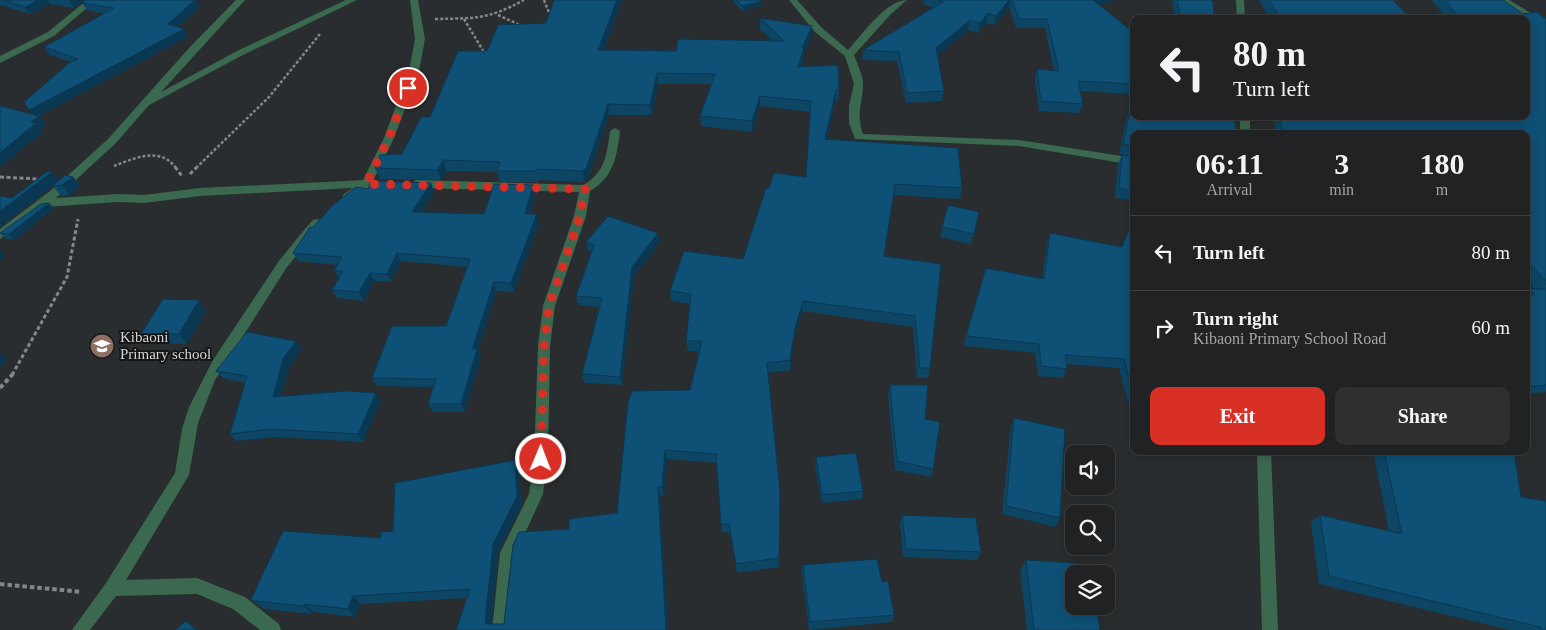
<!DOCTYPE html>
<style>
:root{--surface:#202223;--page:#2d2f30;--text:#f1f3f6;--muted:#a2a4a6;--line:#3d3f41;--accent:#d93025}
body{margin:0;font-family:Georgia,serif;background:var(--page);color:var(--text);height:100vh;display:flex;flex-direction:column;font-size:19px;white-space:nowrap}
*{box-sizing:border-box;margin:0}
p{font-size:16px;color:var(--muted)}
.icon{flex:none;width:28px;height:28px;fill:none;stroke:currentColor;stroke-width:2;stroke-linecap:round;stroke-linejoin:round}
.map{position:relative;flex:1;overflow:hidden}
.sheet{position:absolute;left:1130px;top:130px;width:400px;height:325px;display:flex;flex-direction:column;background:var(--surface);border-radius:10px;box-shadow:0 2px 12px #0003,0 0 0 1px var(--line)}
.sheet>*{flex:none}
.top-card{position:absolute;left:1130px;top:15px;width:400px;height:105px;border-radius:10px;box-shadow:0 2px 12px #0003,0 0 0 1px var(--line);background:#202223;color:var(--text);overflow:hidden}
.controls{position:absolute;left:1065px;top:445px;display:grid;gap:10px}
.controls a{display:grid;place-items:center;width:50px;height:50px;border-radius:10px;background:var(--surface);box-shadow:0 2px 12px #0003,0 0 0 1px var(--line);font-size:25px}
.pin{position:absolute;display:grid;place-items:center;width:42px;height:42px;color:#fff;margin:-21px;border:2px solid #fff;border-radius:50%;box-shadow:0 1px 5px #0007}
.me{position:absolute;width:55px;margin:-28px;rotate:1deg;stroke-linejoin:round;filter:drop-shadow(0 0 4px #0008)}
.turn{display:flex;align-items:center;gap:18px;height:105px;padding:0 20px;font-size:22px}
.turn .icon{width:65px;height:65px;stroke-width:2.5}
.turn b{display:block;font-size:35px;line-height:42px}
.eta{display:flex;justify-content:space-evenly;align-items:center;height:85px;text-align:center}
.eta b{font-size:30px;font-weight:700;line-height:35px}
.button{display:flex;gap:10px;margin-top:auto;padding:10px 20px}
.button a{flex:1;height:58px;border-radius:10px;background:var(--accent);color:#fff;font-size:20px;font-weight:700;line-height:58px;text-align:center}
.button a+a{background:var(--page);color:var(--text)}
ul{padding:0;list-style:none}
li{display:flex;align-items:center;gap:15px;height:75px;padding:0 20px;border-top:1px solid var(--line)}
li div{flex:1}
li b{display:block;font-size:19px}
li em{font-style:normal}
.map>svg:first-child{display:block}
.lines{fill:none;stroke-linecap:round;stroke-linejoin:round}
.path-far2{stroke:#848688;stroke-width:2.5;stroke-dasharray:3 2;stroke-linecap:butt}
.path-far1{stroke:#848688;stroke-width:3;stroke-dasharray:4 2.5;stroke-linecap:butt}
.path{stroke:#848688;stroke-width:4;stroke-dasharray:4.5 3;stroke-linecap:butt}
.lane{fill:#3b694f;fill-rule:evenodd}
.street{fill:#3b694f;fill-rule:evenodd}
.wall{fill:#0d4565}
.shaded-wall{fill:#0a3853}
.building{fill:#0f5076;stroke:#0a3853}
.route{stroke:#d93025;stroke-width:9;stroke-dasharray:0 16.2}
.labels{text-anchor:middle;stroke-width:4;stroke-linejoin:round;paint-order:stroke}
.poi-label{font-size:15px;fill:#d4d5d6;stroke:#141516;text-anchor:start}
</style>
<div class="map">
<svg width="1546" height="630" viewBox="0 0 1546 630">
<rect width="100%" height="100%" fill="#2a2d2f"/>
<g class="lines">
<g class="path-far2">
<path d="M544 0 550 15"/>
<path d="M498 15 520 25"/>
<path d="M435 19C475 18 487 20 524 0"/>
<path d="M464 19 485 54"/>
<path d="M114 166C135 158 160 146 176 168"/>
<path d="M196 168 269 97 320 34"/>
</g>
<g class="path-far1">
<path d="M175 167 182 176"/>
<path d="M190 174 197 167"/>
<path d="M0 177 38 179"/>
<path d="M12 375 67 277 78 219"/>
</g>
<g class="path">
<path d="M0 388 13 374"/>
<path d="M0 584 82 592"/>
</g>
<path class="lane" d="M236 0H245L161 92 237 51 346 0H357L243 55 149 105 116 143 56 198 118 194 144 195 200 188 366 180 371 184 370 187 200 196 144 203 118 202 45 207 0 239V229L54 188 108 139 189 48Z"/>
<g class="street">
<path d="M87 0H96L54 36 0 63V56L48 32Z"/>
<path d="M410 0H418L425 39 419 71 394 138 370 187 352 200H344L342 197 344 194 362 182 384 138 409 71 415 39Z"/>
<path d="M789 0H797L822 28 848 50C862 35 886 0 907 0L891 14 854 55C857 64 864 77 863 86 862 105 856 114 863 134L1019 140 1134 158V165L1019 146 855 139 849 123V106L854 84 845 56 815 32Z"/>
<path d="M1236 0H1244L1245 19H1237Z"/>
<path d="M1499 0H1509L1546 22V29Z"/>
<rect x="1240" y="116" width="10" height="18"/>
<path d="M615 128 620 131C617 156 614 177 590 191L586 216 555 306 550 346 548 459 543 494 516 553 508 630H492L500 553 529 494 534 459 538 346 543 306 574 216 579 192 416 188 411 184 416 180 583 185C605 173 607 154 610 131Z"/>
<path d="M317 219 323 223 321 226 287 267 215 380 198 423 189 475 126 580 197 578 245 597 279 624 281 630H260L233 609 197 594 116 596 90 630H72L106 583 175 473 182 429 189 407 213 360 279 261 304 230 313 220Z"/>
<path d="M1257 451H1271L1278 630H1262Z"/>
</g>
</g>
<g class="wall">
<path d="M0 0H84L74 8 50 4 30 14 0 5Z"/>
<path d="M85 0H196L200 7 178 27 189 36 39 116 46 124 41 129 43 132 0 167 33 114 29 110 71 62 50 55 44 47 105 14 87 10 82 3Z"/>
<path d="M554 0H622L604 50 676 51 773 41 760 29V18L811 36 804 53V59L801 67 839 90 838 101H835L827 139 962 188 960 199 894 195 884 256 941 264 930 368 928 378H917L913 327 802 311 794 339 790 370 768 373 780 492 779 567 737 573 730 533 722 532 717 463 667 459 664 496H660L668 630H456L467 598 361 604 355 617 314 612 313 614 264 609 251 599 519 470 521 506 498 553 491 624H504L569 529 617 513 690 390 699 351H688L686 341 690 304 671 301 670 291 743 259 769 188 806 177 810 112 760 106 752 132 701 126 700 116 711 84H658L652 115H609L588 179 584 182 539 180V182H500L497 172 447 171 441 180 380 179 375 168 402 154 430 117 487 51 546 23Z"/>
<path d="M734 0H762L761 6 743 11 734 3Z"/>
<path d="M924 0H1114L1099 4 1134 33V201L1115 198 1118 164 1122 155 1132 156 1119 154 1132 94 1080 91 1083 104 1079 113 1039 111 1035 79 1037 69 1054 71 1045 28H1016L1009 7 994 25 986 23 978 33 968 30 937 55 944 91 942 101 906 103 897 61 862 60 863 50 933 8 923 4Z"/>
<path d="M1172 0H1212L1214 19H1175Z"/>
<path d="M1259 0H1393L1411 19H1270Z"/>
<path d="M1432 0H1503L1523 14 1546 19V392L1526 394V292L1530 289H1534L1526 280V134H1265V133H1276L1274 116H1526V19H1446Z"/>
<path d="M73 177 81 186 70 195 61 196 53 186 55 184 0 227 12 198 59 180Z"/>
<path d="M533 185 535 194 530 214 539 223 514 292 497 291 478 350 481 357 465 412H433L428 404 434 387 377 386 372 378 446 326 467 267 401 261 391 282 374 281 364 301 337 298 332 290 339 278 334 271 338 265 298 261 293 253 312 228 368 189 434 191 421 213 484 214Z"/>
<path d="M54 208 14 240 5 238 0 233Z"/>
<path d="M979 212 971 244 940 237 942 227Z"/>
<path d="M1134 218V411L1130 410 1119 368 1066 364 1067 369 1063 378 1038 376 1035 353 963 346 986 268 1042 279 1047 243 1050 233 1122 247Z"/>
<path d="M658 233 660 242 634 276 622 385 584 383 582 374 600 307 579 305 576 296 591 252 588 251 586 242Z"/>
<path d="M206 310 187 344 150 343 141 334Z"/>
<path d="M296 341 302 349 289 367 281 396 381 400 363 442 276 437 236 441 230 434 245 383 223 378 216 371Z"/>
<path d="M890 385 933 469 931 477 895 470 888 394Z"/>
<path d="M1014 418 1060 518 1056 527 1002 514 1011 427Z"/>
<path d="M1373 451H1514L1521 497 1546 630H1510L1319 584 1311 523 1320 515 1389 531Z"/>
<path d="M816 457 863 491 862 499 822 503 815 466Z"/>
<path d="M902 515 981 552 977 560 903 557 900 524Z"/>
<path d="M1026 560 1100 630H1027L1020 571Z"/>
<path d="M803 565 882 582 894 615 892 622 809 630 802 573Z"/>
</g>
<g class="shaded-wall">
<path d="M38 0H48L50 4 30 14 25 7Z"/>
<path d="M69 0H84L74 8Z"/>
<path d="M195 0H196L200 7 173 31 168 24Z"/>
<path d="M617 0H622L600 60 598 50Z"/>
<path d="M762 0 761 6 743 11V6Z"/>
<path d="M1009 0H1011L1009 7 994 25 996 16Z"/>
<path d="M1090 0H1114L1088 7Z"/>
<path d="M988 13 986 23 978 33 980 23Z"/>
<path d="M970 20 968 30 935 58 936 48Z"/>
<path d="M812 26 811 36 804 53V59L797 78 798 67 802 48Z"/>
<path d="M184 29 189 36 35 118 29 110Z"/>
<path d="M657 73 658 84 652 115 650 105Z"/>
<path d="M836 90 835 101 824 150 825 139Z"/>
<path d="M760 96V106L752 132V121Z"/>
<path d="M608 104 609 115 588 179 584 182 582 171Z"/>
<path d="M39 116 46 124 41 129 43 132 0 167V153L31 122Z"/>
<path d="M443 160 447 171 441 180 437 170Z"/>
<path d="M52 172 59 181 0 227V211Z"/>
<path d="M73 177 81 186 70 195 62 185Z"/>
<path d="M431 183 434 191 416 221 412 212Z"/>
<path d="M533 185 535 194 527 222 525 214Z"/>
<path d="M49 203 54 208 14 240 9 234Z"/>
<path d="M537 214 539 223 514 292 511 283Z"/>
<path d="M658 233 660 242 634 276 622 385 620 377 632 267Z"/>
<path d="M0 250 5 256 0 260Z"/>
<path d="M397 253 401 261 391 282 387 274Z"/>
<path d="M370 273 374 281 364 301 359 292Z"/>
<path d="M494 282 497 291 478 350 481 357 465 412 461 404 472 349Z"/>
<path d="M199 300 206 310 187 344 179 334Z"/>
<path d="M803 301 802 311 794 339 790 370V360L795 328Z"/>
<path d="M296 341 302 349 289 367 279 404 273 397 283 359Z"/>
<path d="M0 354 7 360 0 367Z"/>
<path d="M376 393 381 400 363 442 358 434Z"/>
<path d="M665 450 667 459 664 496 662 487Z"/>
<path d="M515 460 519 470 521 506 498 553 490 630 485 622 493 544Z"/>
<path d="M658 487 660 496 668 630H666Z"/>
<path d="M353 596 361 604 355 617 348 609Z"/>
<path d="M305 604 314 612 313 614 304 606Z"/>
<path d="M186 621 196 628 199 630H196Z"/>
</g>
<g class="building">
<path d="M4 0H38L25 7Z"/>
<path d="M85 0H195L168 24 184 29 29 110 24 102 69 63 78 59 44 47 114 8 82 3Z"/>
<path d="M554 0H617L598 50 676 51 678 39 784 41 760 18 812 26 802 48H804L798 67 838 65 839 90H836L825 139 958 148 962 188 895 184 884 256 941 264 930 368H920L915 316 803 301 795 328 790 360 767 363 780 492 779 558 736 564 729 524H721L716 454 665 450 662 487H658L666 630H456L470 589 353 596 348 609 305 604 304 606 254 601 251 599 283 531 380 538 381 532 393 531 395 483 515 460 517 496 493 544 485 622 487 624H504L513 545 519 532 569 529V519L617 513 628 402 632 391 690 390 702 341H686L691 294 670 291 684 251 743 259 766 188H769L774 173 806 177 811 101 760 96 752 121 700 116 715 74 657 73 650 105 608 104 586 169 582 171 536 169V171H497L500 162 443 160 437 170 375 168 380 155 402 154 421 117H430L458 51H487L498 25 546 23Z"/>
<path d="M736 0H761V1L743 6Z"/>
<path d="M938 0H1009L996 16 988 13 980 23 970 20 936 48 944 91 907 93 899 52 863 50 943 2Z"/>
<path d="M1012 0H1093L1134 33V84L1078 81 1083 104 1041 101 1037 69 1059 71 1047 19H1019Z"/>
<path d="M1177 0H1212L1213 2 1214 19H1181Z"/>
<path d="M1269 0H1393L1411 19H1281Z"/>
<path d="M1445 0H1503L1523 14 1537 12 1546 19V281L1526 260V134H1266L1265 133 1283 134 1280 116H1526V19H1460Z"/>
<path d="M1134 93V116H1234L1236 134H1134V146L1123 144Z"/>
<path d="M0 106 39 116 31 122 36 123 0 153Z"/>
<path d="M1122 155 1134 156V191L1119 188Z"/>
<path d="M48 171 52 172 0 211V196L12 198Z"/>
<path d="M65 175 73 177 62 185 53 186Z"/>
<path d="M371 181 431 183 412 212 484 214 494 184 533 185 525 214H537L511 283 494 282 472 349H477L461 404H428L436 379 372 378 392 326H446L470 259 397 253 387 274 370 273 359 292 332 290 343 271H334L342 257 293 253 310 227 312 228 333 205 356 187 368 189Z"/>
<path d="M49 203 9 234 0 233 41 204Z"/>
<path d="M948 205 979 212 974 234 942 227Z"/>
<path d="M608 216 658 233 632 267 620 377 582 374 602 298 576 296 594 245 586 242Z"/>
<path d="M1134 218V396L1124 359 1065 355 1067 369 1041 366 1039 344 966 336 986 268 1044 279 1050 233 1122 247Z"/>
<path d="M1530 289H1546V385L1526 387V295H1535Z"/>
<path d="M163 299 199 300 179 334H141Z"/>
<path d="M247 332 296 341 283 359 273 397 346 391 376 393 358 434 270 429 230 434 247 376 216 371Z"/>
<path d="M890 385H928L925 419 940 422 933 469 897 461Z"/>
<path d="M1014 418 1065 429 1060 518 1006 506Z"/>
<path d="M1384 451H1514L1521 497 1546 501V630H1542L1540 627 1329 576 1320 515 1402 534Z"/>
<path d="M856 453 863 491 822 495 816 457Z"/>
<path d="M902 515 976 518 981 552 906 549Z"/>
<path d="M877 559 882 582 888 581 894 615 810 622 803 565Z"/>
<path d="M1026 560 1089 564 1091 574H1074V606H1096L1100 630H1034Z"/>
<path d="M186 621 196 630H175Z"/>
</g>
<g class="lines">
<path class="route" d="M408 88 389 138 366 184 585 189 580 216 549 306 544 346 541 459"/>
</g>
<defs>
<symbol id="school-disc" viewBox="-11 -11 22 22"><circle r="9.5" fill="#8d6e63" stroke="#141516"/><path d="M0-5L7-2L0 1L-7-2ZM-4 1L0 2.5L4 1V4Q0 6-4 4Z" fill="#fff"/></symbol>
</defs>
<g fill-rule="evenodd">
<use href="#school-disc" x="88" y="332" width="28" height="28"/>
</g>
<g class="labels">
<g class="poi-label">
<text x="120" y="342">Kibaoni<tspan x="120" dy="17">Primary school</tspan></text>
</g>
</g>
</svg>
<div class="controls">
<a><svg class="icon" aria-label="sound" viewBox="0 0 24 24"><path d="M4 9h4l5-4v14l-5-4H4zM17 9q2 3 0 6"/></svg></a>
<a><svg class="icon" aria-label="search" viewBox="0 0 24 24"><circle cx="10" cy="10" r="6"/><path d="M15 15l6 6"/></svg></a>
<a><svg class="icon" aria-label="layers" viewBox="0 0 24 24"><path d="M12 4l9 5-9 5-9-5zM3 14l9 5 9-5"/></svg></a>
</div>
<div class="pin" style="left:408px;top:88px;background:#d93025"><svg class="icon" aria-label="arrive" viewBox="0 0 24 24"><path d="M6 21V4h12l-3 4 3 4H6"/></svg></div>
<svg class="me" style="left:541px;top:459px" viewBox="-20 -20 40 40"><circle r="17" fill="#d93025" stroke="#fff" stroke-width="3"/><path d="M0-11L8 9 0 5-8 9z" fill="#fff"/></svg>
<div class="top-card">
<div class="turn"><svg class="icon" aria-label="left" viewBox="0 0 24 24"><path d="M17 20v-9H6M10 6l-5 5 5 5"/></svg><div><b>80 m</b>Turn left</div></div>
</div>
<section class="sheet">
<div class="eta">
<div><b>06:11</b><p>Arrival</p></div>
<div><b>3</b><p>min</p></div>
<div><b>180</b><p>m</p></div>
</div>
<ul>
<li><svg class="icon" aria-label="left" viewBox="0 0 24 24"><path d="M17 20v-9H6M10 6l-5 5 5 5"/></svg><div><b>Turn left</b></div><em>80 m</em></li>
<li><svg class="icon" aria-label="right" viewBox="0 0 24 24"><path d="M7 20v-9h11M14 6l5 5-5 5"/></svg><div><b>Turn right</b><p>Kibaoni Primary School Road</p></div><em>60 m</em></li>
</ul>
<div class="button"><a>Exit</a><a>Share</a></div>
</section>
</div>
